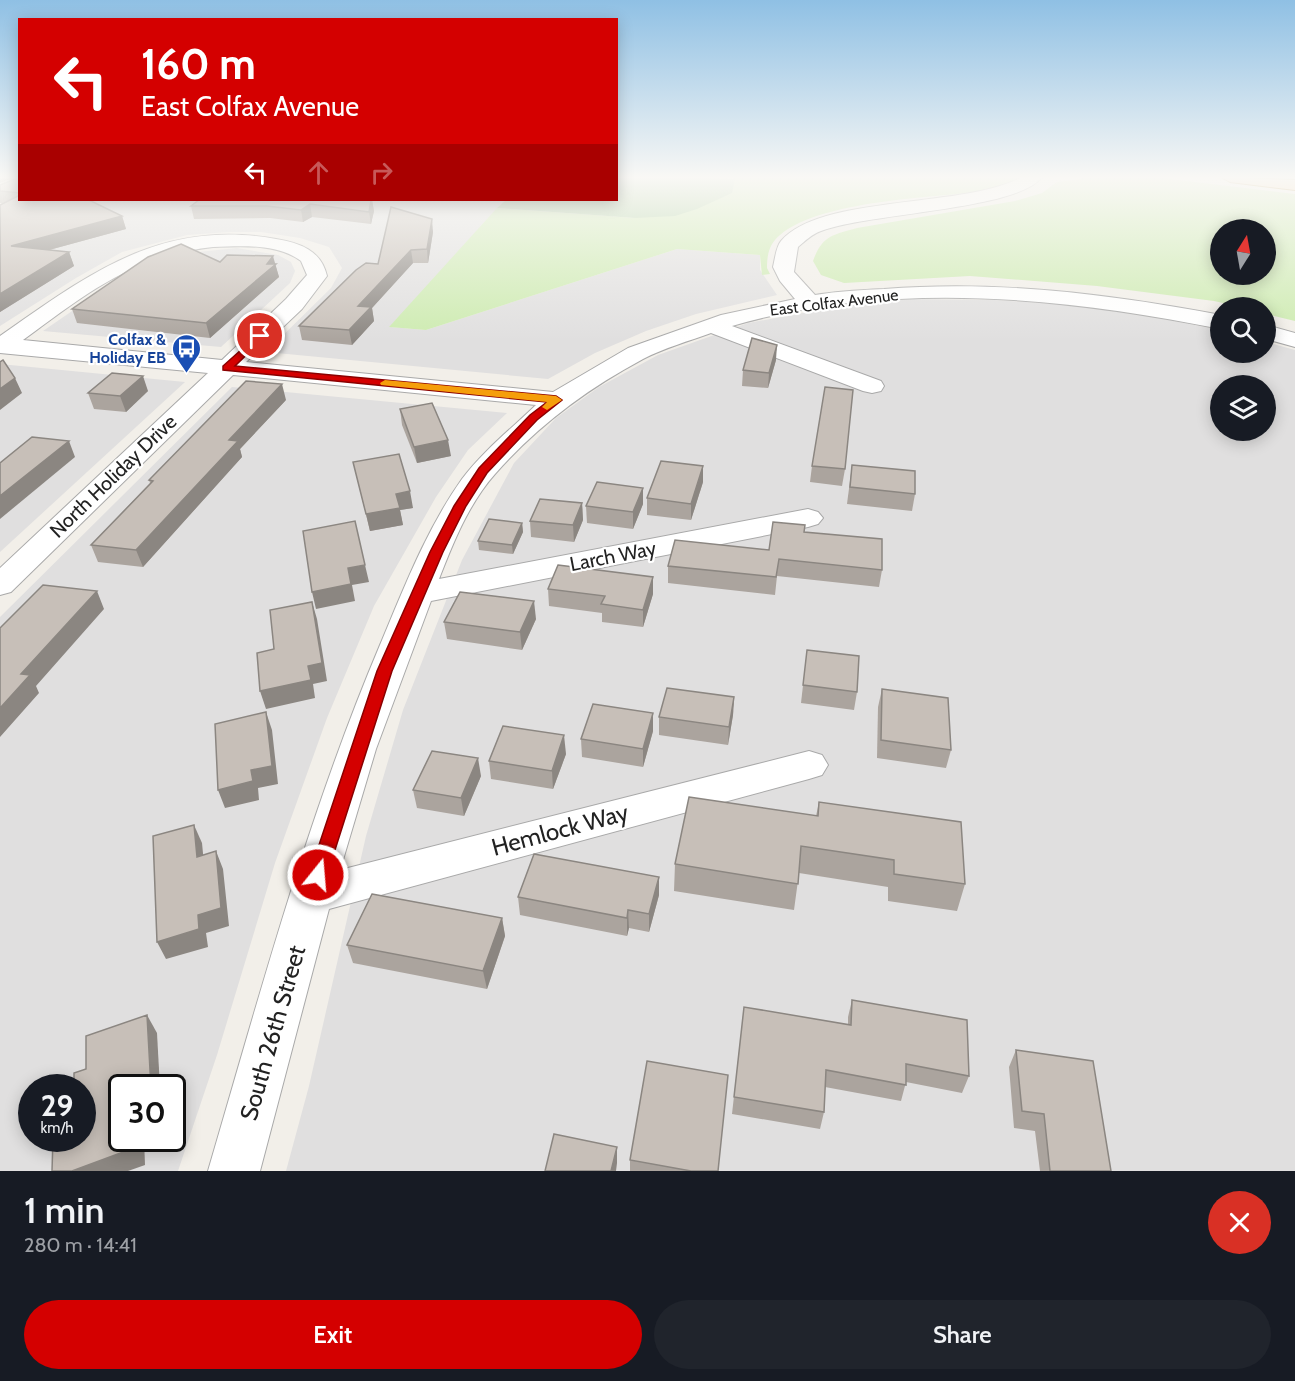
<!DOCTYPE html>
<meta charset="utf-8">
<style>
:root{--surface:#171b24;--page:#20242c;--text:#f1f3f6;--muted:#9ea1a6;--accent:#d40000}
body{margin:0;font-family:Cabin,sans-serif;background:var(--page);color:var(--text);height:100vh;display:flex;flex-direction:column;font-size:22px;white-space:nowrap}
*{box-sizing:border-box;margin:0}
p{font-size:20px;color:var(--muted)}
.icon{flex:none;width:33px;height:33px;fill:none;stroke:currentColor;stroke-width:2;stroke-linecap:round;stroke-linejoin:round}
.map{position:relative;height:1171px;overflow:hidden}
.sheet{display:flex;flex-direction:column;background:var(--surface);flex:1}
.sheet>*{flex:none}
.banner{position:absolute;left:18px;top:18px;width:600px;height:183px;border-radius:0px;box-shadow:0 3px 15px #0003;background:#d40000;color:#fff;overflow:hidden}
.needle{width:39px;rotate:11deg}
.controls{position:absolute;left:1210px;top:219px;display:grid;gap:12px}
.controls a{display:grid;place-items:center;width:66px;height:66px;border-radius:50%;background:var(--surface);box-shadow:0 3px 15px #0003;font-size:30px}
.speed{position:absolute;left:18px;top:1074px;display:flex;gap:12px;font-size:30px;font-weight:700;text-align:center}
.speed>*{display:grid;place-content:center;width:78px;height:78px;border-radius:50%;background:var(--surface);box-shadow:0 3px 15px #0003;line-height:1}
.speed small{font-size:15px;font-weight:400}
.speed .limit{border:3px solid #111;border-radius:9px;background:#fff;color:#111}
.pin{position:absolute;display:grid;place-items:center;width:51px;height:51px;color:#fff;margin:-26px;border:3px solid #fff;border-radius:50%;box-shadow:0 2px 6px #0007}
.me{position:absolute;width:66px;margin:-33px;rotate:17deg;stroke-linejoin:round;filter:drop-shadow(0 0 4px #0008)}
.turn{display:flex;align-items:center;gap:21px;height:126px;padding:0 24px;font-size:27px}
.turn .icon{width:78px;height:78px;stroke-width:2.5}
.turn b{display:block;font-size:42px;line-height:51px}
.lanes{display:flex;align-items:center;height:57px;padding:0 24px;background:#0003;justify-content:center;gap:30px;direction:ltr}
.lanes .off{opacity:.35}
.round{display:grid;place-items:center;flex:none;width:63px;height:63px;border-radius:32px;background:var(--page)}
.headline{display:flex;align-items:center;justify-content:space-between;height:102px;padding:0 24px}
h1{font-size:36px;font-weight:600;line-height:45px}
.cta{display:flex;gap:12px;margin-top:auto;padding:12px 24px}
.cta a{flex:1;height:69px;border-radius:36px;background:var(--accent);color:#fff;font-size:24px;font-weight:600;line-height:69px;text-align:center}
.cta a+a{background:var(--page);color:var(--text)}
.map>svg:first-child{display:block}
.residential{fill:#e0dfdf;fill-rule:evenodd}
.grass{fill:#cdebb0;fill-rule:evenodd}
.forest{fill:#add19e}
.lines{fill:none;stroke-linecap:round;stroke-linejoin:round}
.street-casing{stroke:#a9a9a9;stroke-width:2}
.primary-casing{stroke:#a06b00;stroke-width:2}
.street{fill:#fff;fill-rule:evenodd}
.primary{fill:#fcd6a4;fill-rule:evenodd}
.wall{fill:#aba49e}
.shaded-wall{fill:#8b8681}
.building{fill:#c7bfb8;stroke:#8b8681;stroke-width:1.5}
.route{fill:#d40000;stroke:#8a0000;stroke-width:1.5}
.slow{fill:#f59e0b}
.labels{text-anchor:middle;stroke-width:4.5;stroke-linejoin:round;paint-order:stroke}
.far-street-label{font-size:16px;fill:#222;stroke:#fff}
.far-transit-label{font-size:16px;font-weight:bold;fill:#164399;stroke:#fff;text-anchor:end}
.street-label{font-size:20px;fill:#222;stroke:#fff}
.near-street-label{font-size:24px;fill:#222;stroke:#fff}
</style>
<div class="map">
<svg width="1295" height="1171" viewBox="0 0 1295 1171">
<rect width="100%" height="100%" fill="#f2efe9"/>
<g class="residential">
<path d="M20 200H506L390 327 426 330 677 249 760 255V270L777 295 696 314 646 331 595 353 548 379 266 352 331 288 342 268 329 247 300 238 261 232H229L187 235 122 252 76 278 0 326V207Z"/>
<path d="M237 248 278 255 291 262 295 271 290 283 221 347 43 331 142 263 168 255Z"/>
<path d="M913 299 996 300 1071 305 1142 315 1221 330V352H1266V342L1295 350V1171H286L309 1086 366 836 403 710 462 560 514 463 556 418 599 387 658 355 748 323 852 304ZM1221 386H1266V430H1221Z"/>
<path d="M0 364 185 382 0 552Z"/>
<path d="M232 387 507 413 468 450 436 497 374 606 327 718 275 863 217 1055 178 1171H0V617ZM32 1088H82V1138H32ZM122 1088H172V1138H122Z"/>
</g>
<g class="grass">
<path d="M734 177H1018L1005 186 985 191C931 198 822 200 780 235 769 244 767 255 767 268L770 274 762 275 760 255 677 249 426 330 389 327 497 208 635 218 735 179Z"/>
<path d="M1096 177H1154L1295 194V321L1266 314V308L1241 307 1214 301 1097 286 970 276 844 283 821 275 813 261C822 236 832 235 857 228L1015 201 1042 193 1057 182ZM1221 230H1266V274H1221Z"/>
</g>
<path class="forest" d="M617 177 735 179 732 193 697 209 675 216 635 218 497 208 506 200H616Z"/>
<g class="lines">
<defs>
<g id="street">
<path d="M1022 177H1042C1018 210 867 213 821 231 812 234 805 241 798 247L794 272 815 295C838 291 861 290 884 289 998 280 1109 294 1221 315V329C1061 297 891 280 732 326L881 381 884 386 881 391 872 393 863 391 711 333C689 341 664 348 643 359 587 389 537 426 495 474 469 503 453 543 439 579L808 509 818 512 823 518 818 524 808 527 431 601 376 749 340 870 809 751 822 755 828 765 822 775 809 779 329 909 260 1171H208C260 994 308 815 380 645 404 588 426 530 462 479 483 451 511 429 536 405L233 375 11 592 0 595V568L208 373 0 353V336C89 274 161 218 276 239 300 243 321 250 327 276L302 309 246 362 553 392 628 348 721 315 795 299 780 281 773 267C775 259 776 247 781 241 822 194 963 209 1022 177ZM213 247C241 246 277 243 301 261L307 275 286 299 222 360 23 340C86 294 132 256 213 247Z"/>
<path d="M1266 325 1295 333V347L1266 339Z"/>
</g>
<path id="primary" d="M1221 177 1295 180V190L1230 182Z"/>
</defs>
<use href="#street" class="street-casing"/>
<use href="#primary" class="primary-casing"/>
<use href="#street" class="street"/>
<use href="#primary" class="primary"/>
</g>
<g class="wall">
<path d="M20 177V200L122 216 126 229 49 250 69 252 74 266 0 312V205L4 204 0 203V185Z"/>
<path d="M372 200 374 211 371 224 312 217 303 222 270 218 194 219 191 206Z"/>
<path d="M433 232 428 263H413L372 308 374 321 352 345 302 340 299 326 378 264Z"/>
<path d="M220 262 275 264 279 277 210 338 77 323 72 309Z"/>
<path d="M776 360 768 388 742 386 743 370Z"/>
<path d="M148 391 126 412 94 409 88 393Z"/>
<path d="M286 400 240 449 242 457 143 567 98 562 91 545 150 483 149 480Z"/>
<path d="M400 409 451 456 417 463 402 425Z"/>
<path d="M353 462 413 508 400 510 403 525 370 531Z"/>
<path d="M852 465 915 494 912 511 847 504Z"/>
<path d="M812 466 845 469 842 486 810 482Z"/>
<path d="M703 482 691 520 647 515V498Z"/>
<path d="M643 488V504L633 529 587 523 586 506Z"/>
<path d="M582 503 583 520 574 542 531 537 530 521Z"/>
<path d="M522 523 523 532 513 554 479 550 478 541Z"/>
<path d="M804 532 882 570 879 587 777 576 775 595 668 583V566L769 550Z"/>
<path d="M548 589 653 594 643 627 602 622V613L549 606Z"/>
<path d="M536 619 522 650 447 639 444 622Z"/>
<path d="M807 650 857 692 854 710 801 703Z"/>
<path d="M882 689 951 750 946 768 877 758 878 707Z"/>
<path d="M734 697 733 715 728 745 659 735V717Z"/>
<path d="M653 731 643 767 582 757 581 739Z"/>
<path d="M566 754 553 789 491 779 489 761Z"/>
<path d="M481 776 464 816 417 808 413 790Z"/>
<path d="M819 802 965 884 957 911 888 901V887L799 873 794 910 674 891 675 864 816 816Z"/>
<path d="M659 877V895L649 932 629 928 627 936 520 915 518 897Z"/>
<path d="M502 918 505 936 487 989 353 963 347 945Z"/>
<path d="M852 1000 969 1076 962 1093 906 1082 901 1101 825 1087 824 1112 820 1129 732 1114 744 1007 848 1025V1017Z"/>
<path d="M1016 1050 1111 1171H1040L1035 1131 1014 1128 1009 1067Z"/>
<path d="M630 1160 718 1171H630Z"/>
</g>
<g class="shaded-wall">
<path d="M0 177H15L0 183Z"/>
<path d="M372 200 374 211 371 224 369 212Z"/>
<path d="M310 204 312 217 303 222 301 210Z"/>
<path d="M122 216 126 229 16 259 11 246Z"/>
<path d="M432 219 433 232 428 263 427 249Z"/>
<path d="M411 250 413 263 372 308 374 321 352 345 349 330 358 306Z"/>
<path d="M69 252 74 266 0 312V294Z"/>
<path d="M273 256 279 277 210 338 206 323 267 264Z"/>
<path d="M777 345 776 360 768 388 769 373Z"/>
<path d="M143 376 148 391 126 412 120 396Z"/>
<path d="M15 378 22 393 0 410V389Z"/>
<path d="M282 384 286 400 240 449 242 457 143 567 136 550 229 440Z"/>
<path d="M448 440 451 456 417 463 414 447Z"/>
<path d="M69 441 75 457 0 519V496Z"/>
<path d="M703 466V482L691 520V504Z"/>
<path d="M643 488V504L633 529V512Z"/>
<path d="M410 491 413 508 400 510 403 525 370 531 366 514 396 494Z"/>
<path d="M582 503 583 520 574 542 573 525Z"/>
<path d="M522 523 523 532 513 554 512 545Z"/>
<path d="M365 565 369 582 352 585 355 601 316 609 312 592 348 568Z"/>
<path d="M653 577V594L643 627V610Z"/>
<path d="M97 591 104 609 36 686 39 693 0 737V708L21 674Z"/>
<path d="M534 601 536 619 522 650 520 632Z"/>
<path d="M312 602 317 619 327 681 313 684 315 698 266 709 260 691 308 666Z"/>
<path d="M734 697 733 715 728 745 729 727Z"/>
<path d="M266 712 272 730 278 784 258 788 259 800 225 808 218 790 251 770Z"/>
<path d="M653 713V731L643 767V749Z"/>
<path d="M564 735 566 754 553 789 552 771Z"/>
<path d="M478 758 481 776 464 816 461 798Z"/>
<path d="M194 825 202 843 205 875 197 857Z"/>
<path d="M216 851 223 869 229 926 206 933 208 947 166 959 157 942 198 915Z"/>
<path d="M659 877V895L649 932V914Z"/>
<path d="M628 910 629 928 627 936V918Z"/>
<path d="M502 918 505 936 487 989 483 971Z"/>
<path d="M147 1015 157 1033 160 1088H151Z"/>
<path d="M134 1138H144L145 1165 128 1171H72Z"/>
<path d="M617 1147V1163L616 1171H611Z"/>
</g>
<g class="building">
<path d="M17 177H20V193L0 191V185L17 178Z"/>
<path d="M20 195V200H89L122 216 11 246 69 252 0 294V205Z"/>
<path d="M199 200H371L369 212 310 204 301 210 267 206H191Z"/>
<path d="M391 207 432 219 427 249 411 250 358 306 371 307 349 330 299 326 356 270 366 263 378 264Z"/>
<path d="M181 244 220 262 227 255 273 256 267 264H276L206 323 72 309 148 257Z"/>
<path d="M752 338 777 345 769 373 743 370Z"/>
<path d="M3 360 15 378 0 389V362Z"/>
<path d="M112 373 143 376 120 396 88 393Z"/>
<path d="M246 381 282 384 229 440 238 441 136 550 91 545 153 481 149 480Z"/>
<path d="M825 387 853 390 845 469 812 466Z"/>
<path d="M432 403 448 440 414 447 400 409Z"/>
<path d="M32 437 69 441 0 496V463Z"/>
<path d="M399 454 410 491 396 494 400 508 366 514 353 462Z"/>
<path d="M661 461 703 466 691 504 647 498Z"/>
<path d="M852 465 915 471V494L850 487Z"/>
<path d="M597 482 643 488 633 512 586 506Z"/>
<path d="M540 499 582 503 573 525 530 521Z"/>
<path d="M489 519 522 523 512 545 478 541Z"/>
<path d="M355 521 365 565 348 568 351 584 312 592 303 531Z"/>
<path d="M773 522 805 525 804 532 882 539V570L779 559 776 577 668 566 675 540 769 550Z"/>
<path d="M558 565 653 577 643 610 601 604 605 596 548 589Z"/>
<path d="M43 585 97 591 21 674 30 675 0 708V628Z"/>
<path d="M460 592 534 601 520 632 444 622Z"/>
<path d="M312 602 322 663 308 666 311 680 260 691 257 653 274 649 270 610Z"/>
<path d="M807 650 859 656 857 692 803 685Z"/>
<path d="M667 688 734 697 729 727 659 717Z"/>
<path d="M882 689 948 698 951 750 881 740Z"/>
<path d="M593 704 653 713 643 749 581 739Z"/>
<path d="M266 712 272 766 251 770 253 781 218 790 215 724Z"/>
<path d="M503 726 564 735 552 771 489 761Z"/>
<path d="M432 751 478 758 461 798 413 790Z"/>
<path d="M689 797 818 816 819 802 961 822 965 884 894 874V860L801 846 798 884 675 864Z"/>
<path d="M194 825 197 857 216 851 221 908 198 915 199 929 157 942 153 836Z"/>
<path d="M534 854 659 877 649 914 628 910 627 918 518 897Z"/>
<path d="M372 894 502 918 483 971 347 945Z"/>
<path d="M852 1000 967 1020 969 1076 906 1064V1085L826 1070 824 1112 734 1097 744 1007 851 1025Z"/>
<path d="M147 1015 151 1088H122V1138H134V1148L72 1171H52L53 1138H82V1088H74V1073L86 1069V1036Z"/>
<path d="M1016 1050 1093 1061 1111 1171H1050L1044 1114 1022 1111Z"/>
<path d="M647 1061 728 1075 718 1171H691L630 1160Z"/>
<path d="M554 1134 617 1147 611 1171H545Z"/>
</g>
<linearGradient id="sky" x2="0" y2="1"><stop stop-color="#8fc0e4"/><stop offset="0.52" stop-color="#f9f8f5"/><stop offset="1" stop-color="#f9f8f5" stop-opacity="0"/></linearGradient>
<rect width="1295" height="341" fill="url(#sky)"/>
<path class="route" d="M260 333 264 334V338L235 366 556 396 562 400 537 420 487 473 466 506 443 552 392 671 327 875 324 881 318 883 312 881 309 875 377 671 430 552 454 506 479 468 530 415 547 402 223 370V366Z"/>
<path class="slow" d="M385 380 556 396 562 400 547 410 542 407 547 402 381 385 380 383Z"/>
<defs>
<symbol id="bus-pin" viewBox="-11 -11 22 30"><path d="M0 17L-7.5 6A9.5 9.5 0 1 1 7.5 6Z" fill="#1a4fb4" stroke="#fff"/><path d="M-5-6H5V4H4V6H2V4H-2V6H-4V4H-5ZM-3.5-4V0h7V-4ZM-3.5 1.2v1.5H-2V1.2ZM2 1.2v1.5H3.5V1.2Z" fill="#fff"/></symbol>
</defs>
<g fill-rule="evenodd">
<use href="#bus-pin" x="170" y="332" width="33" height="45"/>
</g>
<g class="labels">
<g class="far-street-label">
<text transform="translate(834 302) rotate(-7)" y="6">East Colfax Avenue</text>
</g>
<g class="far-transit-label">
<text x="166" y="345">Colfax &amp;<tspan x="166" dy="18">Holiday EB</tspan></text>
</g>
<g class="street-label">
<text transform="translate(113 476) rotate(-44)" y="7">North Holiday Drive</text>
<text transform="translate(613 556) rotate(-11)" y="7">Larch Way</text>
</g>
<g class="near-street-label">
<text transform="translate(560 830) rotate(-15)" y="8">Hemlock Way</text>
<text transform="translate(273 1033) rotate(-74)" y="8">South 26th Street</text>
</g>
</g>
</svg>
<div class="controls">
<a><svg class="needle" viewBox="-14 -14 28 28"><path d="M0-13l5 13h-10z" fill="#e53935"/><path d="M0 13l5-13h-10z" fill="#9ea1a6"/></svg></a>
<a><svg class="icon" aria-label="search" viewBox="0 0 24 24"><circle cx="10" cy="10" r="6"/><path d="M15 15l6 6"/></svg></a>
<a><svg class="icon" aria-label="layers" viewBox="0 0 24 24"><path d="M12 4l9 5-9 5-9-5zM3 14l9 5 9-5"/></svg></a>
</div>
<div class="speed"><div>29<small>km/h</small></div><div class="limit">30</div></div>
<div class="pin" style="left:260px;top:336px;background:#d93025"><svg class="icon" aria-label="arrive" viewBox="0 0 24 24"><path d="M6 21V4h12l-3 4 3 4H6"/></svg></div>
<svg class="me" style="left:318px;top:875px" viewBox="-20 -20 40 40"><circle r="17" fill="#d40000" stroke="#fff" stroke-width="3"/><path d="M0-11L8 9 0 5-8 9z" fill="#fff"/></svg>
<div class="banner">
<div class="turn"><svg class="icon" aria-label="left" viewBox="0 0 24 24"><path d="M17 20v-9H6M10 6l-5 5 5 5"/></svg><div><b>160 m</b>East Colfax Avenue</div></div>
<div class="lanes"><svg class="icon" aria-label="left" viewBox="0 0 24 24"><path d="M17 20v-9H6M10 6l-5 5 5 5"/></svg><svg class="icon off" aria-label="ahead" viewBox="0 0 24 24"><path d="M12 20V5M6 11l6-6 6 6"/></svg><svg class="icon off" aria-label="right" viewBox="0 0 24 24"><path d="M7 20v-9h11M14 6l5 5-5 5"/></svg></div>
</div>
</div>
<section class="sheet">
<div class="headline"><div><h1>1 min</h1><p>280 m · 14:41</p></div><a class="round" style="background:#d93025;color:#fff"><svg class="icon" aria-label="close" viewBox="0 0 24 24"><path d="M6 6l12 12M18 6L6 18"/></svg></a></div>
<div class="cta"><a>Exit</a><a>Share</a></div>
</section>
